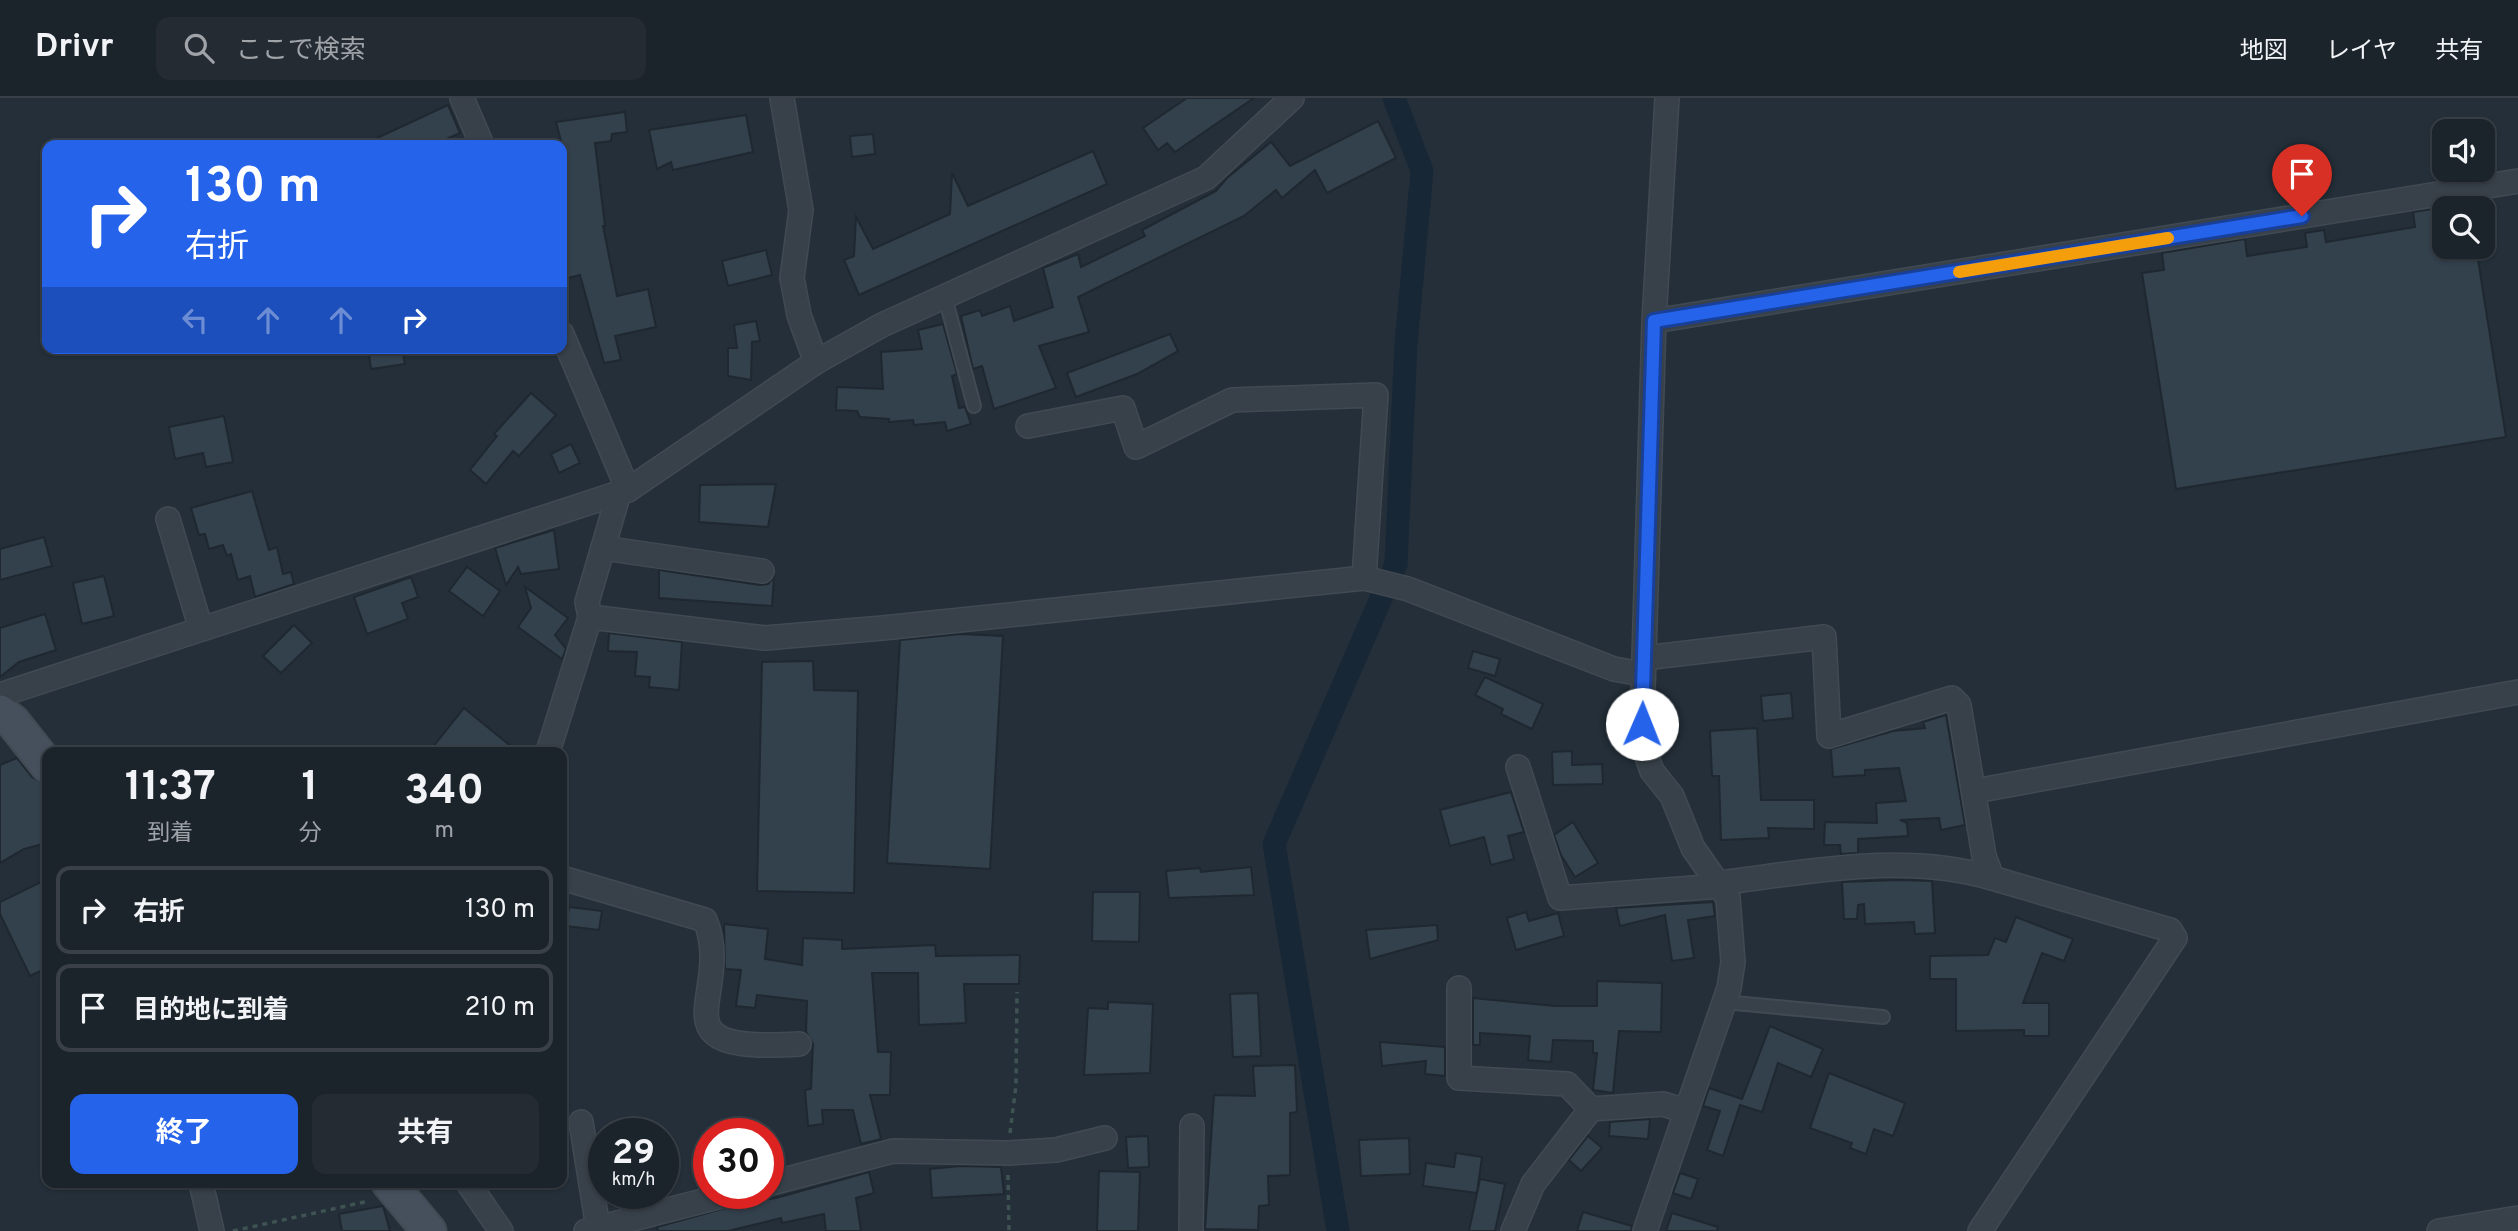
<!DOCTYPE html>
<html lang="ja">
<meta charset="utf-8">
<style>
:root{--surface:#1b232b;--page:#242b33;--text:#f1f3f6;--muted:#a0a4a9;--line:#394047;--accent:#2563eb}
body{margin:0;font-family:Overpass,"Noto Sans JP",sans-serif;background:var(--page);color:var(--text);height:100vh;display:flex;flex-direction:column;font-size:26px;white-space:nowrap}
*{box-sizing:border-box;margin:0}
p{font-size:23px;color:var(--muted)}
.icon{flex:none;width:38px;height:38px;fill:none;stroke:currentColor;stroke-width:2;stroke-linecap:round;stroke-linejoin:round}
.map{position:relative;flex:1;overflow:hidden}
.panel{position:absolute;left:42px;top:649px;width:525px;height:441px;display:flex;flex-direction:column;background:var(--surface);border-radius:14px;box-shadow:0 2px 5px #0004,0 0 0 2px var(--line)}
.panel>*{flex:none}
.hud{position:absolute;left:42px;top:42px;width:525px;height:214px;border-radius:14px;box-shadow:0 2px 5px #0004,0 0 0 2px var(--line);background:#2563eb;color:#fff;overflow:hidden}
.buttons{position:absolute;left:2432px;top:21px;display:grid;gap:14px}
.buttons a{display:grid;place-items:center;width:63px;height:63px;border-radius:14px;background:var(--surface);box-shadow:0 2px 5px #0004,0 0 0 2px var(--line);font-size:35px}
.speed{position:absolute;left:588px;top:1020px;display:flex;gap:14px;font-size:35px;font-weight:700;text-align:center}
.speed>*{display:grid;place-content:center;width:91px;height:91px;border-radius:50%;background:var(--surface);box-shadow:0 2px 5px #0004,0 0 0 2px var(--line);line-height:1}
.speed small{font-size:18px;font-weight:400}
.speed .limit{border:10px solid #d22;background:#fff;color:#111}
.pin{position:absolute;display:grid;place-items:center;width:60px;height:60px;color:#fff;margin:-72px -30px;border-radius:50% 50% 50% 0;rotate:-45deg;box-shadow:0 0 7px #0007}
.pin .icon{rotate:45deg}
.me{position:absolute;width:77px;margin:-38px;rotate:1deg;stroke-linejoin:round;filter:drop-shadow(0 0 5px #0008)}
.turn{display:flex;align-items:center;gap:24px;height:147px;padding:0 28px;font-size:32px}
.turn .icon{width:91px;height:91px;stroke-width:2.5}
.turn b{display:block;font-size:49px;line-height:60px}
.lanes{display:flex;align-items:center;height:66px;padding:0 28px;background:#0003;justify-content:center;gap:35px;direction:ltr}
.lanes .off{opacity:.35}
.eta{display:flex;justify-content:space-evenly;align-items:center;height:119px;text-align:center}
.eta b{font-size:42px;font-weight:700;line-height:49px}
.action{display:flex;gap:14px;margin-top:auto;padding:14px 28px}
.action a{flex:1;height:80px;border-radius:14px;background:var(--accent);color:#fff;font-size:28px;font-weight:700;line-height:80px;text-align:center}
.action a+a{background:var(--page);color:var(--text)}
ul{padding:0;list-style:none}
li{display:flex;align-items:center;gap:21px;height:88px;margin:0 14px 10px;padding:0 14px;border:4px solid var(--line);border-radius:14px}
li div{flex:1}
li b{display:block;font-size:26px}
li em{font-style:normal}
header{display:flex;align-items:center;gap:42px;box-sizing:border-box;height:98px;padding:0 35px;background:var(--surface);border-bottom:2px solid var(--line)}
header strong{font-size:33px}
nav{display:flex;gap:38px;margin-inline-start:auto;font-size:24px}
.search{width:490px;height:63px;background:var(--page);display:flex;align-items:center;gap:18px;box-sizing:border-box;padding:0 24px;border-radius:14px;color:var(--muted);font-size:26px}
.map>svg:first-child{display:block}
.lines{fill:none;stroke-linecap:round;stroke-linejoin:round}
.canal{stroke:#182736;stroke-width:23}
.building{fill:#33414d;stroke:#1f2830;stroke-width:2}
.service-casing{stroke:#414a52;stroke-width:16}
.minor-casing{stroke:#414a52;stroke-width:26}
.secondary-casing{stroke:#414a52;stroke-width:37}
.path{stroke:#3f5352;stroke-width:3.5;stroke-dasharray:5 5;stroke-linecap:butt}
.service{stroke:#38414a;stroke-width:12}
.minor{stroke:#38414a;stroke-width:23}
.secondary{stroke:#46505c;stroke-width:33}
.route-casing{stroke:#184099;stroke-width:18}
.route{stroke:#2563eb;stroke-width:12}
.slow{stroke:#f59e0b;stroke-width:12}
</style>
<header>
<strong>Drivr</strong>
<div class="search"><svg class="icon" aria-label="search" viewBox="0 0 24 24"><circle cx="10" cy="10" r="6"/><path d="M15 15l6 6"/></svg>ここで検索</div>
<nav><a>地図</a><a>レイヤ</a><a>共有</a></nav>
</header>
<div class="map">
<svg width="2518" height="1133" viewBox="0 0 2518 1133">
<rect width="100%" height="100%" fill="#242f39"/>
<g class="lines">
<path class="canal" d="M1338 1133 1274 746 1396 466 1406 246 1422 73 1394 0"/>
</g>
<g class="building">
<path d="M1187 0H1254L1175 54 1167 45 1158 52 1143 30Z"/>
<path d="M448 7 460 35 433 47H362Z"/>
<path d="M625 14 627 34 612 36 611 43 595 45 605 128H603L617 198 648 191 656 229 615 238 621 262 604 265 580 177 564 181 562 172V47L556 24Z"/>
<path d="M746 17 753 54 673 72 671 64 657 71 649 32Z"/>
<path d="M1378 23 1396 60 1327 95 1315 72 1282 100 1276 92 1244 118 1078 199 1089 234 1039 248 1056 290 994 311 982 268 973 271 961 218 980 212 982 218 1010 208 1014 223 1053 209 1043 170 1078 156 1081 169 1145 138 1142 132 1216 93 1227 80 1271 44 1290 68Z"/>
<path d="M873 36 875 56 852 59 850 38Z"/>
<path d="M1093 53 1107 86 859 197 844 162 854 158 856 119 873 151 950 116 952 75 968 108Z"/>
<path d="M2445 109V149H2476L2506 339 2176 391 2142 175 2164 172 2162 155 2245 141 2247 158 2307 149 2305 135 2324 132 2326 144 2415 129 2413 114Z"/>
<path d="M766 152 772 177 728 188 722 163Z"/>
<path d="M756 223 760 243 752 244 751 282 728 278V250H737L734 227Z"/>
<path d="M943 226 957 276 952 278 959 310 965 309 971 326 947 333 945 324 914 327 913 322 889 324V321L860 319 857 313 836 312 837 289 883 291 881 254 922 251 918 232Z"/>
<path d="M1170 236 1178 253 1137 276 1076 299 1067 275Z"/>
<path d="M368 250H402L405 266 371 271Z"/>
<path d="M531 295 556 317 519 358 513 353 486 386 470 372 497 338 494 336Z"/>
<path d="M224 318 233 364 206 369 203 355 175 361 169 329Z"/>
<path d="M571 346 580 365 559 375 551 356Z"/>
<path d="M776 386 768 429 699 424 700 387Z"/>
<path d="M252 393 269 452 277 449 283 476 291 474 294 486 255 499 250 478 238 482 231 456 227 458 223 447 209 451 205 436 199 437 191 410Z"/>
<path d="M554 432 559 471 521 476 518 469 506 487 495 450Z"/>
<path d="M44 439 52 468 0 482V451Z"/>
<path d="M467 469 500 493 483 518 449 493Z"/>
<path d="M659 472 760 487 768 486 774 479 772 508 659 500Z"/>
<path d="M104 478 114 518 82 526 73 485Z"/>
<path d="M411 479 418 499 402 505 408 521 367 536 354 499Z"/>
<path d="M525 489 568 520 555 537 566 551 562 561 518 529 531 510Z"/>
<path d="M45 516 56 552 19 564 0 579V530Z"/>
<path d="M294 527 312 545 281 575 263 558Z"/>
<path d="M609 535 682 544 679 592 649 589 650 579 635 578 637 554 608 553Z"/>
<path d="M961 536 1003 538 990 771 887 765 900 542Z"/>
<path d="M1473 553 1500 561 1495 578 1468 570Z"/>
<path d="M813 563 814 592 858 593 854 795 757 793 762 564Z"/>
<path d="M1485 579 1543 606 1532 631 1501 616 1503 611 1475 597Z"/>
<path d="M1791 595 1793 620 1763 623 1761 598Z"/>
<path d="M464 610 518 654H429Z"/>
<path d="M1946 617 1965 727 1941 732 1939 720 1900 722 1907 725 1908 738 1858 741V755L1841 756 1840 747H1824L1825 724 1877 725 1876 705 1906 703 1899 670 1865 672V677L1833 679 1831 651 1893 633 1925 630 1923 624Z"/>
<path d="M1757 630 1761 702H1814V731L1768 730 1769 740 1721 742 1719 678H1712L1710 633Z"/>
<path d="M1572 653V667L1602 666 1603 686 1553 687 1552 654Z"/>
<path d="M17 660 32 679 47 687V745L24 751 0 765V667Z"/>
<path d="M1511 694 1524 734 1508 738 1514 761 1491 767 1484 739 1450 748 1440 712Z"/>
<path d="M1573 724 1598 765 1575 779 1561 757 1554 737Z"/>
<path d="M1251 769 1254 797 1169 800 1166 773 1200 770 1201 774Z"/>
<path d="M47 781V870L30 878 0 816V804Z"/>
<path d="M1899 782 1932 783 1935 835 1915 836 1914 824 1865 826 1864 806 1858 807 1857 821H1844L1842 784Z"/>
<path d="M1093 794H1140L1139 844 1092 843Z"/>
<path d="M1713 804 1715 818 1688 822 1694 860 1672 863 1665 817 1620 828 1616 810Z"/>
<path d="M569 809 602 813 599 832 566 828Z"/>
<path d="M1526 814 1529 823 1558 815 1564 838 1516 852 1507 820Z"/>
<path d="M2016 819 2073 841 2064 863 2042 855 2023 905H2049V938H2024V932L1956 933V881H1930V858L1988 857 1995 840 2006 844Z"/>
<path d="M724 826 768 831 765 861 802 867 803 840 842 842V851L935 847 936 858 1020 857 1019 886H964L966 925 919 927 918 875H872L878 954H891L890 997H870L881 1041 861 1046 853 1012H822L823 1026 808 1028 805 992 811 991 813 946 806 934 807 903 757 897 755 910 736 908 741 872 725 871Z"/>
<path d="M1437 827 1438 842 1370 861 1366 832Z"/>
<path d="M1597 883 1662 885 1661 934 1619 933 1613 995 1593 992 1597 955H1593V943L1553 942 1551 964 1528 962 1530 938 1480 935V947H1473V900L1555 908H1597Z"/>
<path d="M1258 895 1261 958 1233 959 1230 896Z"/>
<path d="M1108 904 1153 906 1150 975 1084 977 1088 910 1108 911Z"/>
<path d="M1770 928 1823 951 1811 979 1778 965 1762 1014 1740 1007 1723 1058 1707 1052 1720 1013 1703 1008 1709 990 1742 1001Z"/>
<path d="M1380 944 1445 949V978L1425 976 1426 963 1382 968Z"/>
<path d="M1295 967 1297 1014 1290 1015V1077L1268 1078 1269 1107 1259 1108 1258 1132 1205 1131 1214 997 1255 998 1253 968Z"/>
<path d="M1829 975 1905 1005 1893 1038 1874 1031 1866 1056 1850 1050 1852 1045 1810 1030Z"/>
<path d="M1650 1021 1648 1041 1609 1038 1610 1024Z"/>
<path d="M1148 1038 1149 1069 1128 1070 1126 1039Z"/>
<path d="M1588 1038 1602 1050 1581 1073 1569 1062Z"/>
<path d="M1409 1040 1410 1076 1361 1078 1359 1042Z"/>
<path d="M1456 1055 1482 1059 1477 1095 1423 1088 1426 1065 1454 1069Z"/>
<path d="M960 1068 1001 1069 1004 1096 932 1100 930 1071Z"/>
<path d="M1099 1073 1140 1074 1138 1133H1097Z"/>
<path d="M869 1074 874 1095 856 1100 861 1133H826L824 1116 782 1125 781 1120 728 1133H658L657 1129 740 1106 776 1100Z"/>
<path d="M1680 1075 1698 1081 1691 1101 1673 1095Z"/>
<path d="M1480 1081 1505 1086 1495 1133H1469Z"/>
<path d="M383 1108 390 1133H342L339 1116Z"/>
<path d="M1583 1114 1632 1128 1631 1133H1577Z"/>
<path d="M1672 1115 1718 1129 1717 1133H1666Z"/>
</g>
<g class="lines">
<defs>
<g id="service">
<path d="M945 199 974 308"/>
<path d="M1724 904 1883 919"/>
</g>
<g id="minor">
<path d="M462 0 482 47"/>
<path d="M782 0 801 112 792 180 799 217 816 264"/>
<path d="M1654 223 2518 83"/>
<path d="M562 236 628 392"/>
<path d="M1028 328 1123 310 1136 349 1232 302 1376 297 1364 480"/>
<path d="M168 421 201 531"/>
<path d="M603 450 762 473"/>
<path d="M590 519 765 540 883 530 1364 480 1408 491 1614 571 1642 576"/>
<path d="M1644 560 1824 539 1829 638 1952 600 1959 607 1984 758 1992 780 2170 832 2175 840 1980 1133"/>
<path d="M0 597 628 392 816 264 882 227 1206 80 1292 0"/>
<path d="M548 654 590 519 587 504 619 395"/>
<path d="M1518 669 1560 800 1720 788"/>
<path d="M1975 693 2518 594"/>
<path d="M562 780 705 822C736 897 646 956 799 946"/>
<path d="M1718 785C1809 774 1903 754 1992 780"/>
<path d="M1459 890V980L1567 986 1591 1011"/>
<path d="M581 1024 598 1130"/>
<path d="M201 1085 212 1133"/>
<path d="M468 1085 501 1133"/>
<path d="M768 1086 893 1053 1008 1055 1056 1052 1105 1040"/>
<path d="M586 1133 730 1096"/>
<path d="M1191 1133 1192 1028"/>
<path d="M1513 1133 1533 1086 1591 1011 1663 1006 1686 1013"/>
<path d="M1645 1133 1729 890 1733 864 1728 800 1693 750 1672 698 1652 673 1645 653 1642 626 1654 223 1667 0"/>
<path d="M2439 1133 2518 1120"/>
</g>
<g id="secondary">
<path d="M0 614 13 624 47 667"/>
<path d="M389 1085 429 1133"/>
</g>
</defs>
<use href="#service" class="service-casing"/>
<use href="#minor" class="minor-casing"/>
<use href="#secondary" class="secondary-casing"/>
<g class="path">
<path d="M1010 1035 1016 987 1017 894"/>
<path d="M1008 1077 1009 1133"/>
<path d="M233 1133 369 1103"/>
</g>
<use href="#service" class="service"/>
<use href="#minor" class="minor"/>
<use href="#secondary" class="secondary"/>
</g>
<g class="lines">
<defs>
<path id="route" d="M1642 626 1654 223 2302 118"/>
</defs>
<use href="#route" class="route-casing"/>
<use href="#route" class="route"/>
<path class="slow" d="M1959 174 2168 140"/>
</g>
</svg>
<div class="buttons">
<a><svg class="icon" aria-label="sound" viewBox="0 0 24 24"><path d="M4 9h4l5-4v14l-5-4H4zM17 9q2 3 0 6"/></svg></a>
<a><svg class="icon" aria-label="search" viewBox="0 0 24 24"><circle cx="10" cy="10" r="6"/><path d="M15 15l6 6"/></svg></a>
</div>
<div class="speed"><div>29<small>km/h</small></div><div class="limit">30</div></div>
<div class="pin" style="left:2302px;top:118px;background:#d93025"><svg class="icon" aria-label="arrive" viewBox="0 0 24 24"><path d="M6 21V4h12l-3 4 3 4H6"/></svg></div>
<svg class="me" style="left:1642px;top:626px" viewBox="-20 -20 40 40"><circle r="19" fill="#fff"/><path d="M0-13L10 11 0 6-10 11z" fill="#2563eb"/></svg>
<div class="hud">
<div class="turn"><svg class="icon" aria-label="right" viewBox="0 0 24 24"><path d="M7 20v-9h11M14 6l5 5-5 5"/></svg><div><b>130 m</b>右折</div></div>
<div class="lanes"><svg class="icon off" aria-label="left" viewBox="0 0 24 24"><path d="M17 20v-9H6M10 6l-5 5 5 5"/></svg><svg class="icon off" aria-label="ahead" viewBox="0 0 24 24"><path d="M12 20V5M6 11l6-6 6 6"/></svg><svg class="icon off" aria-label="ahead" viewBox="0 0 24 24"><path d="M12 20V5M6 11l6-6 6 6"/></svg><svg class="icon" aria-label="right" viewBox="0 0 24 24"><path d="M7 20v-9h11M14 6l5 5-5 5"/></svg></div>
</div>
<section class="panel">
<div class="eta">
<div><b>11:37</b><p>到着</p></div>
<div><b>1</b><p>分</p></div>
<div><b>340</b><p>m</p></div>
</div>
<ul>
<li><svg class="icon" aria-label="right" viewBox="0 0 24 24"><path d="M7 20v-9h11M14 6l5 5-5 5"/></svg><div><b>右折</b></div><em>130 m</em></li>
<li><svg class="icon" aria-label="arrive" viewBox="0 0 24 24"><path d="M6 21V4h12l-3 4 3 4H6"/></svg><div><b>目的地に到着</b></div><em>210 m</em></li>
</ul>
<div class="action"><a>終了</a><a>共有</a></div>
</section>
</div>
